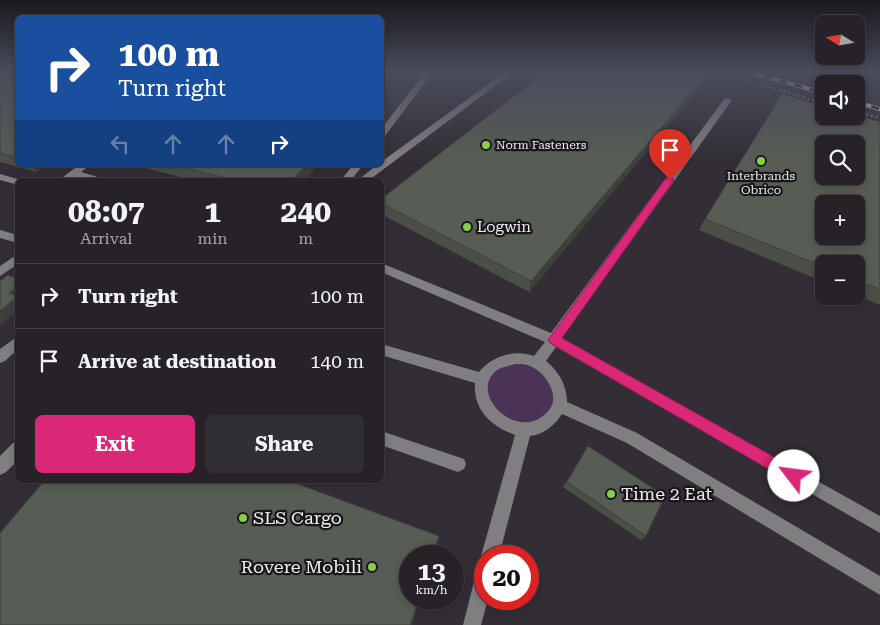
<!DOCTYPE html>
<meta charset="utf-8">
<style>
:root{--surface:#262228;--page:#322f34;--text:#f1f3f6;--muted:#a4a4a8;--line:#423f45;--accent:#db2777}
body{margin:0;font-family:"Roboto Serif",serif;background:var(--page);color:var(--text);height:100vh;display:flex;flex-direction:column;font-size:19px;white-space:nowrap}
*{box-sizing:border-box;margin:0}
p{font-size:16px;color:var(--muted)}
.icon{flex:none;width:28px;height:28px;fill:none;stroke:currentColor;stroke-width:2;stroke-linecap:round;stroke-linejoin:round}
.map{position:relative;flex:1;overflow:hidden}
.panel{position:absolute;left:15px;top:178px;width:369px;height:305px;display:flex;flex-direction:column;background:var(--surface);border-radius:8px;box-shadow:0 2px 8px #0003,0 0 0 1px var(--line)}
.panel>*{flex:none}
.banner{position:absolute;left:15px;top:15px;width:369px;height:152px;border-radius:8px;box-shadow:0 2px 8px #0003,0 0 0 1px var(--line);background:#1a4fa0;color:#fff;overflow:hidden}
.needle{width:32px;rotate:281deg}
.controls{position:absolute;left:815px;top:15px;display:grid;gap:10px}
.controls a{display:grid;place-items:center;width:50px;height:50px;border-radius:8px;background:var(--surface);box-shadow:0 2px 8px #0003,0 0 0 1px var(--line);font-size:25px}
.speed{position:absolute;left:399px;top:545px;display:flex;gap:10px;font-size:25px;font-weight:700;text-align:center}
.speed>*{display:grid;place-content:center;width:65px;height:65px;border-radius:50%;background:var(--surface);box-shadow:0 2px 8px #0003,0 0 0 1px var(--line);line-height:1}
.speed small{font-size:12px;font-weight:400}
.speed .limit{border:8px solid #d22;background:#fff;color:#111}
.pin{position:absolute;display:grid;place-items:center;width:42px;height:42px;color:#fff;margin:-51px -21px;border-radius:50% 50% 50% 0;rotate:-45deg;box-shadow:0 0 5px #0007}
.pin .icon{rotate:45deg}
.me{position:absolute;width:55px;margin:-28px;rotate:300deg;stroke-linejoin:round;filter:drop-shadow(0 0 4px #0008)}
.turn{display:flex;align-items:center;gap:18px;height:105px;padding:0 20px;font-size:22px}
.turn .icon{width:65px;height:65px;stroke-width:2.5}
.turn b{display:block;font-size:35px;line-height:42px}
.lanes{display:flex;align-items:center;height:48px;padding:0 20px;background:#0003;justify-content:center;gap:25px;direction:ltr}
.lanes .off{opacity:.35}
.eta{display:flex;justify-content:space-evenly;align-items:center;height:85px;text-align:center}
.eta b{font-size:30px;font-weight:700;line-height:35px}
.cta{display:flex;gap:10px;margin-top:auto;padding:10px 20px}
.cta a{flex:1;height:58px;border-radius:8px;background:var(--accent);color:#fff;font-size:20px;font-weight:700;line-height:58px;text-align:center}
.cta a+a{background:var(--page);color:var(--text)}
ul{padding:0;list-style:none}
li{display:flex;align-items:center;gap:15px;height:65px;padding:0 20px;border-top:1px solid var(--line)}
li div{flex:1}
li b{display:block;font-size:19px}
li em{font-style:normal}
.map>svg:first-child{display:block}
.green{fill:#4a3355}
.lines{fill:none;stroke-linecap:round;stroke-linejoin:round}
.path{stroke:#7f7b81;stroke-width:2;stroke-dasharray:2.5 2.5;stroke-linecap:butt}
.minor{fill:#807e81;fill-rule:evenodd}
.rail-casing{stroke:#d5d2d7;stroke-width:4}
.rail{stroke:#19171a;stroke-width:2.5;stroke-dasharray:8;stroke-linecap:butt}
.wall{fill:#4b4f48}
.shaded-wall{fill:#3d403b}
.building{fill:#575c54;stroke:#3d403b;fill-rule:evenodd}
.route{fill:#db2777;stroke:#8e194d}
.poi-dot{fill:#87cf4b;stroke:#19171a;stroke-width:2}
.labels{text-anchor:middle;stroke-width:4.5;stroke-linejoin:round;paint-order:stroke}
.far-poi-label{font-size:12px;fill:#efecf1;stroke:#19171a;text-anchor:start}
.poi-label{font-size:15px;fill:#efecf1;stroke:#19171a;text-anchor:start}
.near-poi-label{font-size:18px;fill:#efecf1;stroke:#19171a;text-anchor:start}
</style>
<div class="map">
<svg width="880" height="625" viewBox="0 0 880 625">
<rect width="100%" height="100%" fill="#332e35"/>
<path class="green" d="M526 359 558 386 546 423H501L482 379 487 371Z"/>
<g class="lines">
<g class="path">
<path d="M716 72 824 103"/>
<path d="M856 112 880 118"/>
</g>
<g class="minor">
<path d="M425 72H433L384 137 381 138V129Z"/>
<path d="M505 72H514L369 180H358L377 165H381V162Z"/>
<path d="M725 98 732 100 562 338 880 516V533L556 347 546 361C559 371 567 386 567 402L637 433 880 576V595L627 443 562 414C555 425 543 435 530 436L499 556H485L484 562 481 556 515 435C491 426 473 410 475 383L381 355V344L479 372C492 356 514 349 534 356L545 342 381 272V263L551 333ZM515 364C520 364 526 364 530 366 545 372 561 395 549 410 520 446 466 394 497 370 501 367 510 366 515 364Z"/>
<path d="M79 165H90L81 172 101 178 103 180H87L75 177 70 180H59Z"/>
<path d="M353 165H363L351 180H341Z"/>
<path d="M0 174 21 180H22H18V185L0 180Z"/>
<path d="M0 230 18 235V243L0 238Z"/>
<path d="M18 254V264L0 276V266Z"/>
<path d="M18 336V349L5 361 0 363V349Z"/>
<path d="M381 431 464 459 466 464 464 469 458 472 381 445Z"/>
<path d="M18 441V460L6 472 0 475V456L13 443Z"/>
<path d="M485 565V599H488L481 625H463L476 574 479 568Z"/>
</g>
<defs>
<g id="rail">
<path d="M748 72 824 93"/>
<path d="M856 102 880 109"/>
</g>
</defs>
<use href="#rail" class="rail-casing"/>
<use href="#rail" class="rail"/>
</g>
<g class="wall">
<path d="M0 72H18V165H46L36 172 0 162Z"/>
<path d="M708 73 703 84 529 292 381 214V199Z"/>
<path d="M880 122V305L856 295V264H824V282L699 230 705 219Z"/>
<path d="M133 165H318L305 180H193Z"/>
<path d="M588 446 646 536 641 540 563 487Z"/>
</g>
<g class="shaded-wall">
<path d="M388 72H398L381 91V79Z"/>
<path d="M708 73 703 84 529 292 531 281Z"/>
<path d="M31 165H46L36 172Z"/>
<path d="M306 165H318L305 180H292Z"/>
<path d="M18 286V310L0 325V311L9 293Z"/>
<path d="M439 536V540L434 556H432Z"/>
<path d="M419 599H420L412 625H410Z"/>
</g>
<g class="building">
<path d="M0 72H18V158L0 153Z"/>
<path d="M381 72H388L381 79Z"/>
<path d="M545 72H704L708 73 531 281 381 203V199Z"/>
<path d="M782 94 824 106V116H856V115L880 122V289L856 280V264H824V267L705 219ZM824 144H856V176H824ZM824 204H856V236H824Z"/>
<path d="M173 165H306L292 180H234Z"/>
<path d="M8 275 18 279V286L9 293 18 296 0 311V281Z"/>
<path d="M588 446 665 496 646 536 567 482Z"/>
<path d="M45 480H287L439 536 432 556H410V599H419L410 625H0V533Z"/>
</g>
<linearGradient id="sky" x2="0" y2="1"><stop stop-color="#1c191d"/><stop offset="0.45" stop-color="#4a4c5c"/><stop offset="1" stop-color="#4a4c5c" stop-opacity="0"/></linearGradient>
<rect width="880" height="159" fill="url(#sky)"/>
<path class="route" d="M670 177 674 180 562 338 799 471 801 476 799 481 794 483 789 481 550 343 548 340 666 178Z"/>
<g class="poi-dot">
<circle cx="486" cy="145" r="5"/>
<circle cx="761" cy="161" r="5"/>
<circle cx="467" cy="227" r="5"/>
<circle cx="611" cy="494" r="5"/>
<circle cx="243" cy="518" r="5"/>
<circle cx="372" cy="567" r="5"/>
</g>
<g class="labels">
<g class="far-poi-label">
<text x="496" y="149">Norm Fasteners</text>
<text x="761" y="180" text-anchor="middle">Interbrands<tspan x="761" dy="14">Obrico</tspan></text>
</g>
<g class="poi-label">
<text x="477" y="232">Logwin</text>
</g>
<g class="near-poi-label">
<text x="621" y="500">Time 2 Eat</text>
<text x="253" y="524">SLS Cargo</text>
<text x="362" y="573" text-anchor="end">Rovere Mobili</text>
</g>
</g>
</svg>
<div class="controls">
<a><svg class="needle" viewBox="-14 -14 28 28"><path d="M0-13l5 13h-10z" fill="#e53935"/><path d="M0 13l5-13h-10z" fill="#a4a4a8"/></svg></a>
<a><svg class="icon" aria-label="sound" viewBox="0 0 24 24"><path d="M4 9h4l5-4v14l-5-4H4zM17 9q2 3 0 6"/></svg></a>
<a><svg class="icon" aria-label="search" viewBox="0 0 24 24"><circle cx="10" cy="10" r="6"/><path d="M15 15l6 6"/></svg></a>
<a>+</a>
<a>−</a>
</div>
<div class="speed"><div>13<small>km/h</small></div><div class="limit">20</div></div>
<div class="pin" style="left:670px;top:180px;background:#d93025"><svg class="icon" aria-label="arrive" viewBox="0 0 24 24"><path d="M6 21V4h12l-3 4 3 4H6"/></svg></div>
<svg class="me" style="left:794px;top:476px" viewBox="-20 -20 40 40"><circle r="19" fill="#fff"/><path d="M0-13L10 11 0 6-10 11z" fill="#db2777"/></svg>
<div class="banner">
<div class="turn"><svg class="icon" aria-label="right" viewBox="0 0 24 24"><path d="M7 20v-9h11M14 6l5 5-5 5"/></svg><div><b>100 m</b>Turn right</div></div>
<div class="lanes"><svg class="icon off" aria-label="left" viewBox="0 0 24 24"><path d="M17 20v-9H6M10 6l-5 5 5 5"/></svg><svg class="icon off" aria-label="ahead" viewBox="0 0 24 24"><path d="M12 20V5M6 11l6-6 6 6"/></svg><svg class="icon off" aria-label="ahead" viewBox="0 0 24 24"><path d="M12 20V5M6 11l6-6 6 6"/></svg><svg class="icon" aria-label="right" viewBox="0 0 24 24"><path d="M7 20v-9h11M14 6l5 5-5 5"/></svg></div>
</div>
<section class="panel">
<div class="eta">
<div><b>08:07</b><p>Arrival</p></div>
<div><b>1</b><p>min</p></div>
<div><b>240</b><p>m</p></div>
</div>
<ul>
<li><svg class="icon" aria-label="right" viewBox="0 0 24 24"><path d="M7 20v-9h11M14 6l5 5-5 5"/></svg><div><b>Turn right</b></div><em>100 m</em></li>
<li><svg class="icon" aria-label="arrive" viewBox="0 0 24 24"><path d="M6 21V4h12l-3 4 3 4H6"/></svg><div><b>Arrive at destination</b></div><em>140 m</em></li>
</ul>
<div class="cta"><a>Exit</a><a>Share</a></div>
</section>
</div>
